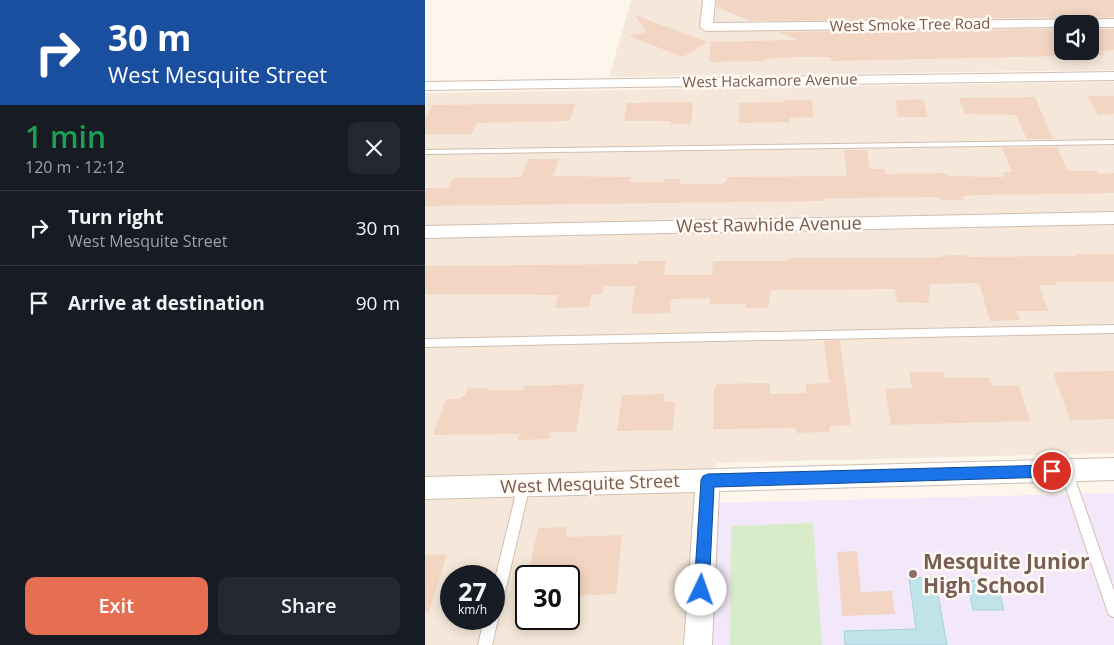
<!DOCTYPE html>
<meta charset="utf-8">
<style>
:root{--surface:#171b24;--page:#242831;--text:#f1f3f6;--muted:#9ea1a6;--line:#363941;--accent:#e76f51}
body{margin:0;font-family:"Open Sans",sans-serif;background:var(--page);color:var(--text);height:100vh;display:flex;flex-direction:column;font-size:19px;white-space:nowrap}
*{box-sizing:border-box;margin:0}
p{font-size:16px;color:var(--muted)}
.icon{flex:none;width:28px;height:28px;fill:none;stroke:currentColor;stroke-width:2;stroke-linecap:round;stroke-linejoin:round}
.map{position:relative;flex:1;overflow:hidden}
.side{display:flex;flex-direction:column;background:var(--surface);width:425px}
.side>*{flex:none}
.banner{background:#1a4fa0;color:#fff;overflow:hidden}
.controls{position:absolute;left:629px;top:15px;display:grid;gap:10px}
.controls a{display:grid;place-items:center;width:45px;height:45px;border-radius:10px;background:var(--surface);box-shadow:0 2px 12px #0003;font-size:25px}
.speed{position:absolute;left:15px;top:565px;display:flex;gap:10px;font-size:25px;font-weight:700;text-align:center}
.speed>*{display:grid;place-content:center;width:65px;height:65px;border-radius:50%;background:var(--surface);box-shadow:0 2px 12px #0003;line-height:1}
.speed small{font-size:12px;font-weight:400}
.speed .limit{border:2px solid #111;border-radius:8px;background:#fff;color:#111}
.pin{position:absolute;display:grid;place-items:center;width:42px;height:42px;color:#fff;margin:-21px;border:2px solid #fff;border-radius:50%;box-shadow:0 1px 5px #0007}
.me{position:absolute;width:55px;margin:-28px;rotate:3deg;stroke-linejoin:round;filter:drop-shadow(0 0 4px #0008)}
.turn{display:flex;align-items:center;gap:18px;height:105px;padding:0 25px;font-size:22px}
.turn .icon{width:65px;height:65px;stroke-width:2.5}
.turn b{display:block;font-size:35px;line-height:42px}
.round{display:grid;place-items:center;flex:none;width:52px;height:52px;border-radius:10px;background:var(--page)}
.headline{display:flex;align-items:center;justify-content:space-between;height:85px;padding:0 25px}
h1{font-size:30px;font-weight:600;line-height:38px;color:#1e9e55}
.button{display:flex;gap:10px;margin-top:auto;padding:10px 25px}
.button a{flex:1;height:58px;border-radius:10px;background:var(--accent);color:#fff;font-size:20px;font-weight:600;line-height:58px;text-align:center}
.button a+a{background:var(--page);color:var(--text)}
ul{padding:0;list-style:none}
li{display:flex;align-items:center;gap:15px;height:75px;padding:0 25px;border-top:1px solid var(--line)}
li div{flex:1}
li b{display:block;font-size:19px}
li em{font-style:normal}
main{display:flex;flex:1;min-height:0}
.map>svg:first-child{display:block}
.residential{fill:#f5e8da;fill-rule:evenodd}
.education{fill:#f3e8fa}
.green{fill:#d8ecc9}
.water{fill:#bfe3e8;stroke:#a5d3da}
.building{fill:#f3d5c3}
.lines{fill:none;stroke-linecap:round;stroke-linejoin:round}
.lane-casing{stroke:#d1beb0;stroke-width:2}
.street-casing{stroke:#d1beb0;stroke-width:2}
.lane{fill:#fff;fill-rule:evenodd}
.street{fill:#fff;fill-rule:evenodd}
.route{fill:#1a73e8;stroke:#114b97}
.education-dot{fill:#8d6e63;stroke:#fffaf3;stroke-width:2}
.labels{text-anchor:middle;stroke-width:5;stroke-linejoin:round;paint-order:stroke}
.far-street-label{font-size:15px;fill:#7a5c4d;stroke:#fffaf3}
.street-label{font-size:18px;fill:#7a5c4d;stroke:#fffaf3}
.near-education-label{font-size:21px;font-weight:bold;fill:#785e54;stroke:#fffaf3;text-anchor:start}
</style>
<main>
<section class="side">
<div class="banner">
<div class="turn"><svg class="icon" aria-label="right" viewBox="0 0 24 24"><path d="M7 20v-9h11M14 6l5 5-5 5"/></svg><div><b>30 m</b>West Mesquite Street</div></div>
</div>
<div class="headline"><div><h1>1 min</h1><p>120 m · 12:12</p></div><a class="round"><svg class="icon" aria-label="close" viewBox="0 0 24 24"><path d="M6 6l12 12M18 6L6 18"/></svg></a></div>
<ul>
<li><svg class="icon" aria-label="right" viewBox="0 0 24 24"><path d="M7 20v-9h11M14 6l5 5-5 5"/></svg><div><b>Turn right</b><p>West Mesquite Street</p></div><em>30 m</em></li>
<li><svg class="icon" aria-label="arrive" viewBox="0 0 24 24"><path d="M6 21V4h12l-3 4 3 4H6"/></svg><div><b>Arrive at destination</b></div><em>90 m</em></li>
</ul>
<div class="button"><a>Exit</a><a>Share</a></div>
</section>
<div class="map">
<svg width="689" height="645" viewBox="0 0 689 645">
<rect width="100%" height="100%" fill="#fdf6ec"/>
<g class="residential">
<path d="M206 0H689V70L184 77ZM638 24H665V51H638Z"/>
<path d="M689 82V453L291 463 283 645H0V93ZM26 576H69V619H26ZM101 576H144V619H101Z"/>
</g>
<path class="education" d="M689 493V645H283L290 503Z"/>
<path class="green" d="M388 523 397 645H305L306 526Z"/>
<g class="water">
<path d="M510 577 522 645H420L419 631 491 629 484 578Z"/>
<path d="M572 580 579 610H548L542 581Z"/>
</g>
<g class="building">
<path d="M292 0H689V17L326 21 291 7Z"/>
<path d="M210 15 282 42 258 57 204 36 221 32Z"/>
<path d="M638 29V51H665V29H689V50L676 51 680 55 406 61 405 57H369L340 59V61L285 62V42L373 40 353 32Z"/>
<path d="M662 96H689V114L673 115Z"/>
<path d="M610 97 628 139H602L591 115 540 114 534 98Z"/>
<path d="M498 99 503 117H473L470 100Z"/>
<path d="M358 100H387L388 117 365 118V122L314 123V103L358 102Z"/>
<path d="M268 102 266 124H245L246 121H199L202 103Z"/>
<path d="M77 104H150L145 121 52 123 46 134H0V120L7 105Z"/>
<path d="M632 147 643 171H672L673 174 689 173V193L550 195 538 196 539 200H515L514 197 418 198H398V201L0 206V188H23L28 178 96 177 103 159H134L128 176 206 177 205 182H239V179H255V184H298V182H302V177L422 176 419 150H442L445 169H460L461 174 522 173 523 176 577 177 579 176 578 172H587L577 148Z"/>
<path d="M650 254H689V282H631L632 285H614L623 311H591L595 320 565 321 554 283 504 284 505 295H503L504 303 472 302 470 289 346 290 343 308H321V304H285V298L246 299 245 313 206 314 210 286H178L177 294H167L164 307 130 308 133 295 0 294V266L213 264V261H241L239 275H287L288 261H363V258H507L524 255H541L543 257 650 256Z"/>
<path d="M415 340 426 425 405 426V432L371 433V428L288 429 289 388H291V384L345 383V394L381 393V384L404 383 399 341Z"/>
<path d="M689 371V419L645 420 628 372Z"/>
<path d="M484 372H518L520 378 564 377 567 386H594L605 421 466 425 460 389 487 388Z"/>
<path d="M159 384 151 432H126L124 439 93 440 95 434 8 435 21 399H36L37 396H40L43 388H63L62 390H98L99 386Z"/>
<path d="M239 394 238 402H250L248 430 192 431 197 395Z"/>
<path d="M142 527 141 537 197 535 191 594 144 596V576H103L113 528Z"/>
<path d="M432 551 436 592 467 591 470 614 417 616 412 552Z"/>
<path d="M22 554 4 612H0V555Z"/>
</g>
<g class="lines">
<defs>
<g id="lane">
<path d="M689 140V144L0 154V150Z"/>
<path d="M689 325V333L0 347V339Z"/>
<path d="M641 465 645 466 647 470 689 591V617L684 615 682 610 635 470 637 466Z"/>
<path d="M99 479 103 481 105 485 76 609 74 614 71 615 73 619 67 645H53L59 619H69V583L93 485 95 481Z"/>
</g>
<g id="street">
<path d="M278 0H290L288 23 689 19V27H665V24H638V27L281 31 275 27Z"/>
<path d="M689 72V80L0 90V82Z"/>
<path d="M689 212V224L0 238V226Z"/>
<path d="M689 458V480L294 491 287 645H259L270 492 0 499V477Z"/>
</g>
</defs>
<use href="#lane" class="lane-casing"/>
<use href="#street" class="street-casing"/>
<use href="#lane" class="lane"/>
<use href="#street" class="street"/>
</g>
<path class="route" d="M627 465 631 466 633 471 631 475 627 477 289 487 284 590 282 595 276 598 271 595 269 590 276 480 278 476 283 474Z"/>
<circle class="education-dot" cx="488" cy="574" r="5"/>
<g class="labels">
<g class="far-street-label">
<text transform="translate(485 25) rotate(-1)" y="5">West Smoke Tree Road</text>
<text transform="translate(345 81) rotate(-1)" y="5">West Hackamore Avenue</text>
</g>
<g class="street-label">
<text transform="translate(344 225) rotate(-1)" y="6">West Rawhide Avenue</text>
<text transform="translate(165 484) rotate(-2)" y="6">West Mesquite Street</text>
</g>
<g class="near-education-label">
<text x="498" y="569">Mesquite Junior<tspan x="498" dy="24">High School</tspan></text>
</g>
</g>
</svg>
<div class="controls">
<a><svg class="icon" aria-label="sound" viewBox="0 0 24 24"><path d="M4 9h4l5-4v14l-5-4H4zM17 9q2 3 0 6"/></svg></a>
</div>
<div class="speed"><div>27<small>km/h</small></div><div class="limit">30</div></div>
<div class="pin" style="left:627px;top:471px;background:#d93025"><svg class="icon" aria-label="arrive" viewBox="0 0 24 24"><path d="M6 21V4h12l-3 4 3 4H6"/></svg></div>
<svg class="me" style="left:276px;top:590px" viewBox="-20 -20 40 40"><circle r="19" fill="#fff"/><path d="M0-13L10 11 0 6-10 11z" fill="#1a73e8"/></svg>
</div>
</main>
